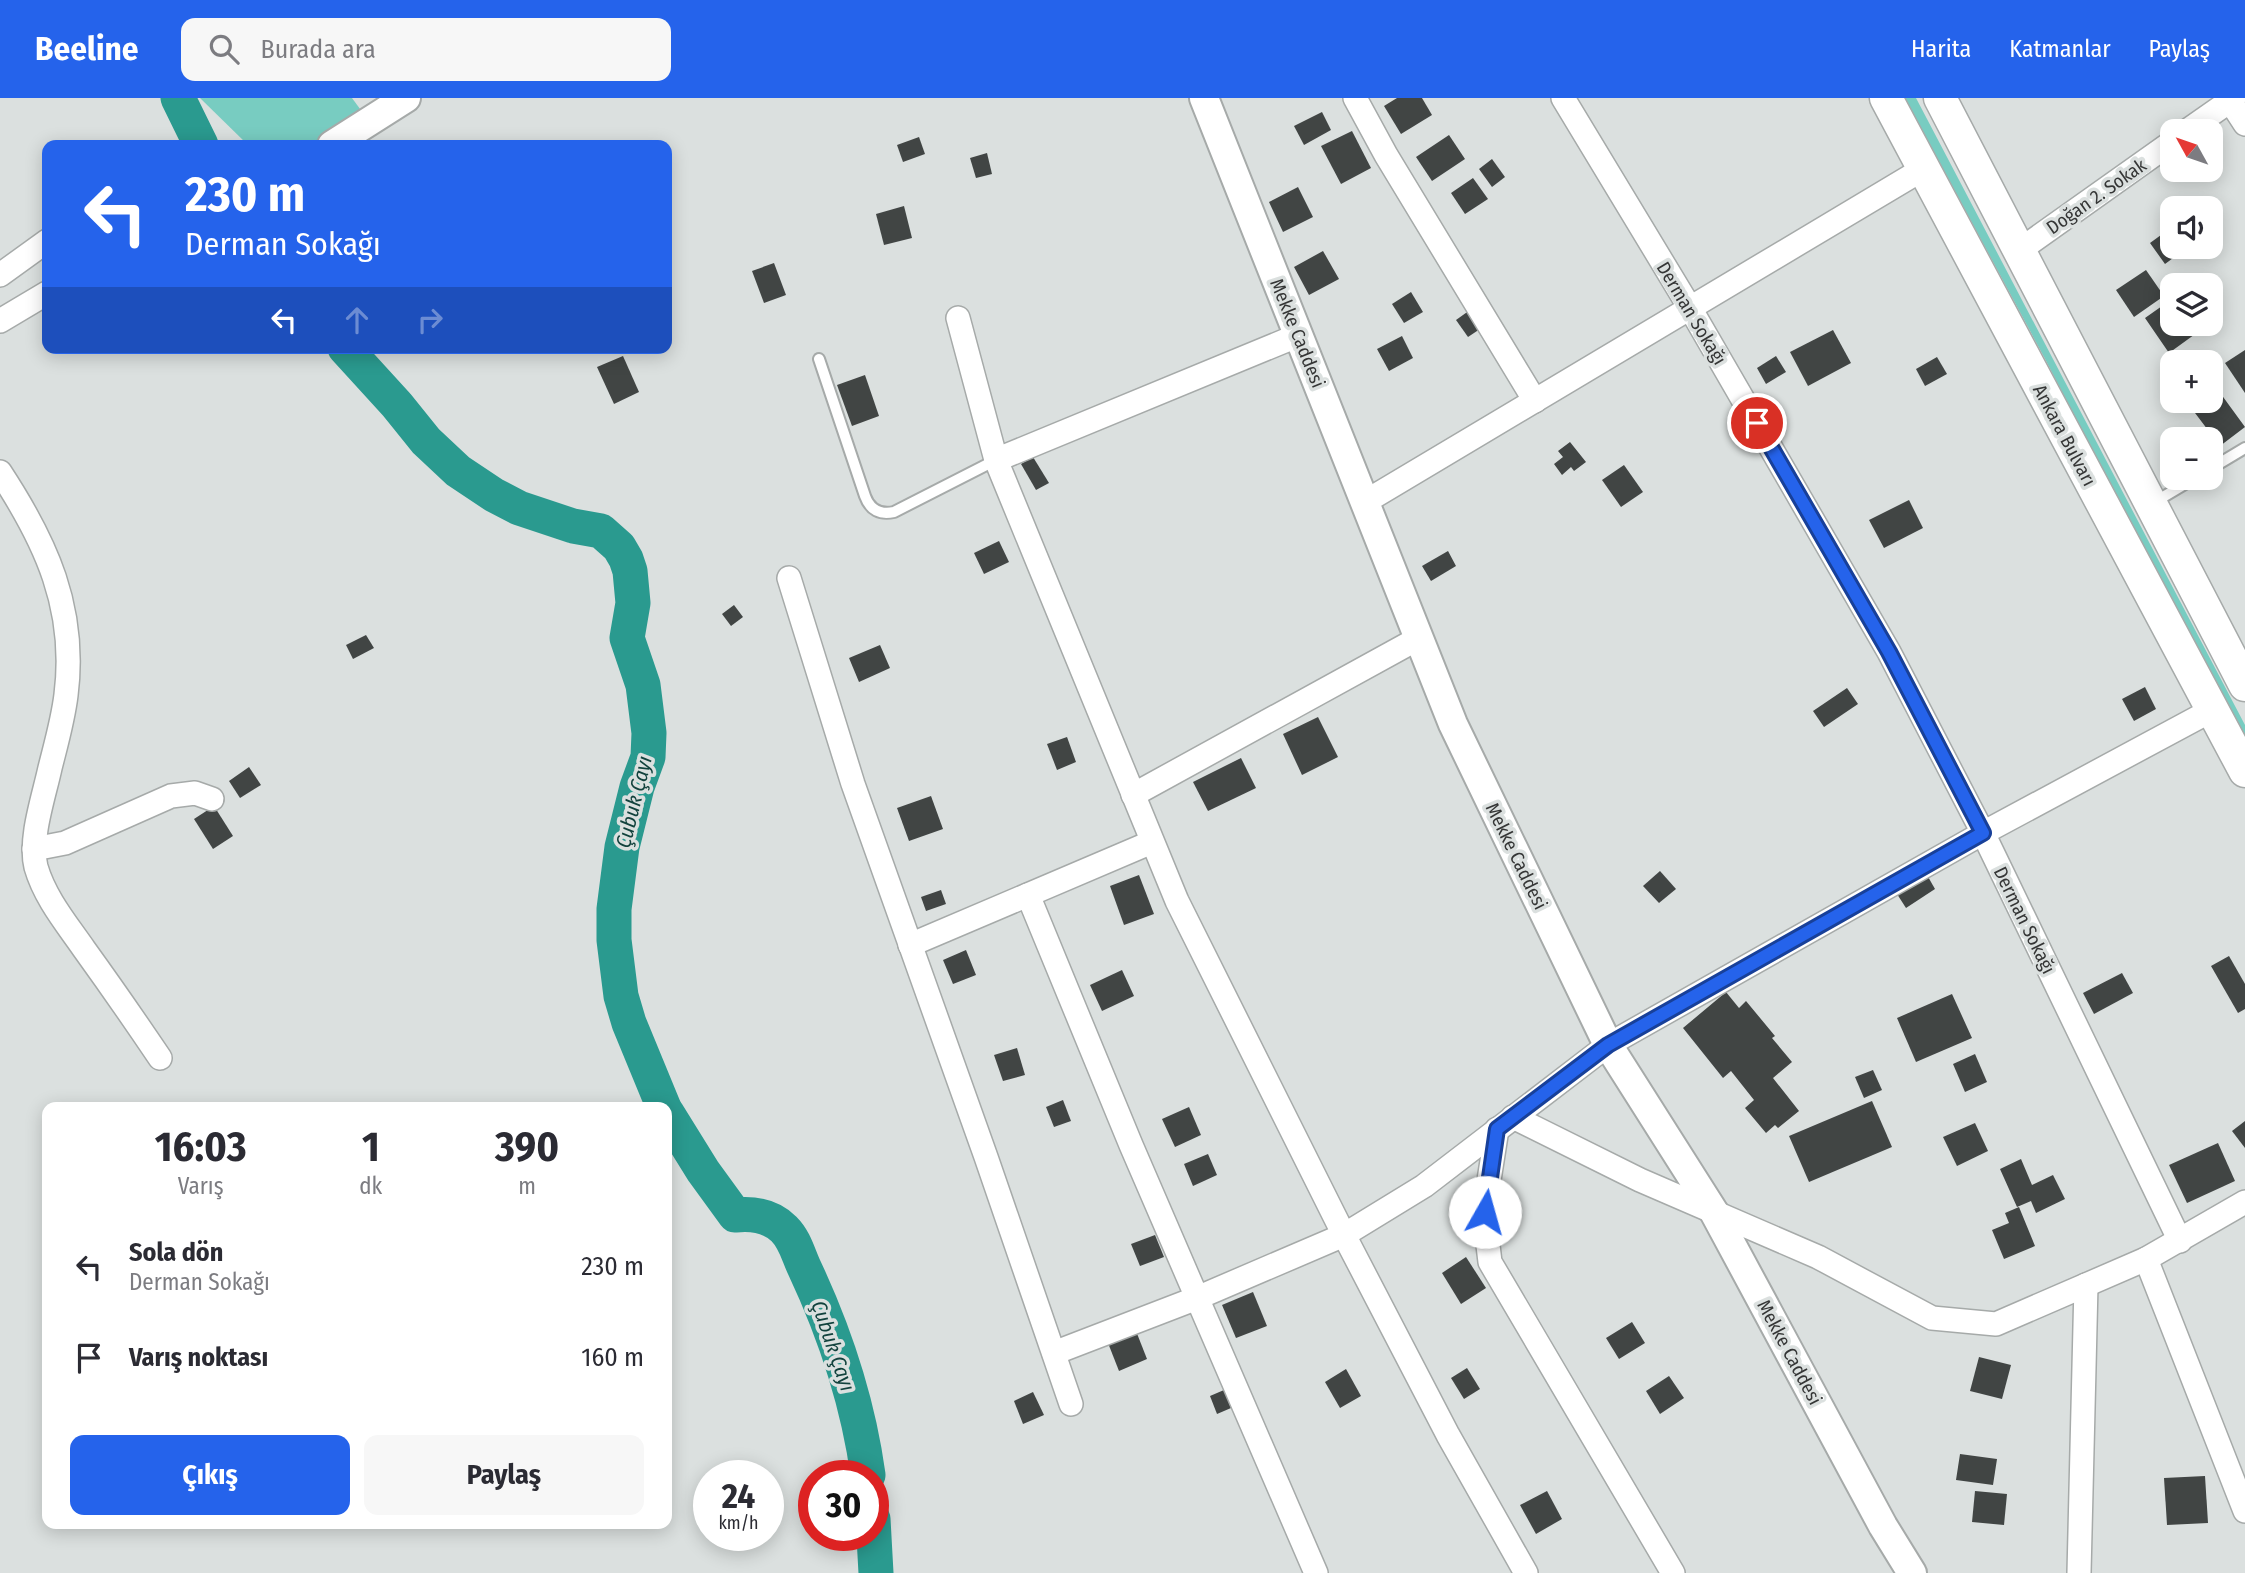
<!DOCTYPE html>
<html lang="tr">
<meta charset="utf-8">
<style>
:root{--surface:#fff;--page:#f7f7f7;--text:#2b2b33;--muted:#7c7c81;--accent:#2563eb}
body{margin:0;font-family:"Fira Sans Condensed",sans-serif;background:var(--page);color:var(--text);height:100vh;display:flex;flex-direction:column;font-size:26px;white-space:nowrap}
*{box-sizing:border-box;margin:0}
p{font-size:23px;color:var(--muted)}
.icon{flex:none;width:38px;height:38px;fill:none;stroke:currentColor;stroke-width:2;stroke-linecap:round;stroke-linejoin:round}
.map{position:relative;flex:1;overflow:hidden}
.drawer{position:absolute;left:42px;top:1004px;width:630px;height:427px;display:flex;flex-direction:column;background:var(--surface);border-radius:14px;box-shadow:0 4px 18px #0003}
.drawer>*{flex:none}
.hud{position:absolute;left:42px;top:42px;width:630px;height:214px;border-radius:14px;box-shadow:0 4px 18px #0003;background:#2563eb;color:#fff;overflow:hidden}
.needle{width:46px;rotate:310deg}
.fabs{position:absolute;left:2160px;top:21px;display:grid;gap:14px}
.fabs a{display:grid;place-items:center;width:63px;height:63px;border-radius:14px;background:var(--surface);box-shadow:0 4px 18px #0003;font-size:35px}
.speed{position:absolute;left:693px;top:1362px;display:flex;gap:14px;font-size:35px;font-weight:700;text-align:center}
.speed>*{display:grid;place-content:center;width:91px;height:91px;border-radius:50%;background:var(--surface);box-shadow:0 4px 18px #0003;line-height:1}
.speed small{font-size:18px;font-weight:400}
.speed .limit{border:10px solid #d22;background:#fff;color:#111}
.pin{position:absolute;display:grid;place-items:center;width:60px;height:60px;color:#fff;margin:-30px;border:4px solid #fff;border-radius:50%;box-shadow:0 2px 7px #0007}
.me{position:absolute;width:77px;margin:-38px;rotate:7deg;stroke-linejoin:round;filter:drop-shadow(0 0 5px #0008)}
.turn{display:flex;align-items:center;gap:24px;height:147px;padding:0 28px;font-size:32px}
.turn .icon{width:91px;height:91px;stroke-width:2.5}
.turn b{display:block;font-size:49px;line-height:60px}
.lanes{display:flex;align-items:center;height:66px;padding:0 28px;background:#0003;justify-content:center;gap:35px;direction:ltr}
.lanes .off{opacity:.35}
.eta{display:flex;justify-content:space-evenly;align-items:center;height:119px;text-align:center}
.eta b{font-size:42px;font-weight:700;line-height:49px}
.button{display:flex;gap:14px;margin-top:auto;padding:14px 28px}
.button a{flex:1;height:80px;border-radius:14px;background:var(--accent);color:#fff;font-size:28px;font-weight:700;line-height:80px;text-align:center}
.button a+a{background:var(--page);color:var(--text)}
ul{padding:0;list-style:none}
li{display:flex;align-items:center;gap:21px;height:91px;padding:0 28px}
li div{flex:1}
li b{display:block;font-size:26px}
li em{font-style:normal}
header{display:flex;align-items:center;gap:42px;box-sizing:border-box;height:98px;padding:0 35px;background:var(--accent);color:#fff}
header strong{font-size:33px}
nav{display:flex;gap:38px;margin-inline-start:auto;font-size:24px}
.search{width:490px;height:63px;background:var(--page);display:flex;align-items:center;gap:18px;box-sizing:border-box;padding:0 24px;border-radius:14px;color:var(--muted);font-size:26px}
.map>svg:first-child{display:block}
.green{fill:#78ccc1}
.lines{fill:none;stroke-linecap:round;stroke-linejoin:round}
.river{stroke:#2a9a8f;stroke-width:35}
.building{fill:#414544}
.service-casing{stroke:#a6aaa9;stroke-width:14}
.minor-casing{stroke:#a6aaa9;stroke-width:26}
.tertiary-casing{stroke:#a6aaa9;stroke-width:32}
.secondary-casing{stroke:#a6aaa9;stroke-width:35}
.service{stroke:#fff;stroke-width:10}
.minor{stroke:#fff;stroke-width:23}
.tertiary{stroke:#fff;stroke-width:28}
.secondary{stroke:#fff;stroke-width:32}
.route-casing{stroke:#184099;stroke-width:18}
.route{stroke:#2563eb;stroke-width:12}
.labels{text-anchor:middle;stroke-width:7;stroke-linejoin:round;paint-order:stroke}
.street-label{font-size:19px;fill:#353636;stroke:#dbe0df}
.water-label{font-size:21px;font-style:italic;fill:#12423d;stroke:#dbe0df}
</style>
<header>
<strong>Beeline</strong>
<div class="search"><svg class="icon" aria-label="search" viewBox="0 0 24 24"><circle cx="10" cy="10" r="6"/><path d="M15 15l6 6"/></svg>Burada ara</div>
<nav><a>Harita</a><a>Katmanlar</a><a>Paylaş</a></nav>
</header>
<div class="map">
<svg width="2245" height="1475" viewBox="0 0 2245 1475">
<rect width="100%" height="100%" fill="#dbe0df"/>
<g class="green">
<path d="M200 0H352L363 15 310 47H248Z"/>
<path d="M1905 0H1916L2245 627V648L2044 259Z"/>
</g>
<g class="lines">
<g class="river">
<path d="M178 0 201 47"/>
<path d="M345 250 397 307 426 343 458 373 494 397 519 410 573 428 601 433 619 449 626 461 630 473 633 505 627 540 643 587 649 635 648 659 637 689 622 749 614 811V842L621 898 629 925 664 1010"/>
<path d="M667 1015 703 1073 735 1117C753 1115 771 1118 784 1131 795 1142 798 1156 804 1169 835 1235 858 1304 868 1377"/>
<path d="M873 1421 876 1475"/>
</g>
</g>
<g class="building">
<path d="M1397 0H1422L1432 17 1401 36 1384 8Z"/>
<path d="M1322 14 1331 32 1304 47 1294 28Z"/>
<path d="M1352 33 1371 70 1341 86 1321 48Z"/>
<path d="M1449 37 1465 61 1432 83 1416 59Z"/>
<path d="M919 39 925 56 903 64 897 47Z"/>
<path d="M987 55 992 76 976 80 970 60Z"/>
<path d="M1492 61 1505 79 1492 89 1479 71Z"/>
<path d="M1473 80 1488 101 1465 116 1451 95Z"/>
<path d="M1298 89 1313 119 1283 134 1269 104Z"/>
<path d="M904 108 912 140 884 147 876 116Z"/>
<path d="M2172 129V149H2188L2165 166 2150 145Z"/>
<path d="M1323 153 1339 181 1309 197 1294 169Z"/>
<path d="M774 165 786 197 764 205 752 173Z"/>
<path d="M2146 172 2164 198 2134 219 2116 192Z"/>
<path d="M1411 194 1423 214 1404 225 1392 206Z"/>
<path d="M2172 201V226H2193L2198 234 2169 255 2145 220Z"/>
<path d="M1470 212 1483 229 1468 239 1456 222Z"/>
<path d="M1833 232 1851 265 1808 288 1790 254Z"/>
<path d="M1402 238 1413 260 1389 273 1377 251Z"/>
<path d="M2245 252V295L2225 265Z"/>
<path d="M623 258 639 294 614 306 597 269Z"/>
<path d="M1776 258 1786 274 1766 286 1757 270Z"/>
<path d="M1937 259 1947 276 1925 288 1916 271Z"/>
<path d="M865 277 879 318 852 328 837 287Z"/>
<path d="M2218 292 2245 329 2220 348 2192 311 2203 303H2210V298Z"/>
<path d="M1570 344 1586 364 1574 373 1571 369 1562 377 1554 366 1563 359 1558 353Z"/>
<path d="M1033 359 1049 385 1036 392 1021 366Z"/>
<path d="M1624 367 1643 394 1621 409 1602 382Z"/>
<path d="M1909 402 1923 430 1884 450 1869 422Z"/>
<path d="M999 443 1009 464 984 476 974 455Z"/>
<path d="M1448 453 1456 468 1431 483 1422 468Z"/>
<path d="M734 507 743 519 731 528 722 516Z"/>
<path d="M366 537 374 550 353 561 346 547Z"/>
<path d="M880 547 890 570 859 584 849 560Z"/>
<path d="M2145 589 2156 611 2134 623 2122 601Z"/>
<path d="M1847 590 1858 606 1824 629 1813 613Z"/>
<path d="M1318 619 1338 659 1302 677 1283 636Z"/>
<path d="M1067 639 1076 664 1057 672 1047 646Z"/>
<path d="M1241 660 1256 690 1208 713 1193 684Z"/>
<path d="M249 669 261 687 240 700 229 683Z"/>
<path d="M931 698 943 731 909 743 897 710Z"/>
<path d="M214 708 233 738 213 751 194 721Z"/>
<path d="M1660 773 1676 791 1659 805 1643 788Z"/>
<path d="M1139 777 1154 816 1124 827 1110 788Z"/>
<path d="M1927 777 1935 791 1906 810 1897 796Z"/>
<path d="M941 792 946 806 926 813 921 799Z"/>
<path d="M966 852 976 877 953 886 943 862Z"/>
<path d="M2229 858 2245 886V911L2238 915 2211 868Z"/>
<path d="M1122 872 1134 898 1102 913 1090 887Z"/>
<path d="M2122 875 2133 895 2094 916 2083 895Z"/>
<path d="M1726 894 1739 910 1746 903 1775 938 1772 940 1792 964 1773 980 1799 1013 1778 1030 1775 1027 1766 1035 1745 1010 1754 1002 1731 973 1723 980 1683 930Z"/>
<path d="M1952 896 1972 940 1916 964 1897 920Z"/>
<path d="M1017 950 1025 977 1003 983 994 957Z"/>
<path d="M1975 956 1987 984 1965 994 1953 966Z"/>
<path d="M1873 972 1882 992 1864 1000 1855 979Z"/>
<path d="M1063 1002 1071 1023 1054 1029 1046 1009Z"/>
<path d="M1872 1003 1892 1049 1809 1084 1789 1038Z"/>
<path d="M1189 1009 1201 1037 1175 1049 1162 1021Z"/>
<path d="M2245 1023V1050L2232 1033Z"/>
<path d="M1975 1025 1988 1053 1957 1068 1943 1039Z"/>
<path d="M2218 1045 2235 1083 2187 1105 2169 1067Z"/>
<path d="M1208 1056 1217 1077 1193 1088 1184 1066Z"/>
<path d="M2021 1061 2032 1087 2053 1077 2065 1101 2036 1115 2031 1103 2017 1109 2000 1071Z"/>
<path d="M2019 1109 2035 1148 2004 1161 1992 1132 2009 1125 2005 1115Z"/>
<path d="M1155 1137 1164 1159 1140 1168 1131 1146Z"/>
<path d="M1466 1159 1486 1190 1461 1206 1442 1175Z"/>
<path d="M1253 1194 1267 1228 1236 1240 1222 1207Z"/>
<path d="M1632 1224 1645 1245 1619 1261 1606 1240Z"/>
<path d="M1136 1233 1147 1261 1119 1273 1108 1245Z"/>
<path d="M1979 1259 2011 1267 2002 1301 1970 1293Z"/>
<path d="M1467 1270 1480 1291 1464 1301 1451 1280Z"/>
<path d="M1346 1271 1361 1298 1340 1310 1325 1284Z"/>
<path d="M1669 1278 1684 1300 1660 1316 1646 1293Z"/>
<path d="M1224 1292 1231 1310 1217 1316 1210 1298Z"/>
<path d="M1033 1294 1044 1317 1023 1326 1014 1303Z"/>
<path d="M1960 1356 1997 1361 1993 1387 1956 1382Z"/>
<path d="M2205 1378 2208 1425 2167 1427 2164 1380Z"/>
<path d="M1547 1393 1562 1421 1536 1436 1520 1407Z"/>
<path d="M1975 1393 2007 1396 2004 1427 1972 1424Z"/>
</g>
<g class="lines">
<defs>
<g id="service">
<path d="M819 261 865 398C870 412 880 417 894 414L996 362"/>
<path d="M2210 371 2245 350"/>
<path d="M2153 405 2195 380"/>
</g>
<g id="minor">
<path d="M1355 0 1386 57 1535 303"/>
<path d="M1563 0 1690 210 1889 554 1983 735 2180 1143"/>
<path d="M2230 3 2245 26"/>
<path d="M2187 33 2234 0"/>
<path d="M2020 152 2172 44"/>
<path d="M0 177 47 143"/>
<path d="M958 220 996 362 1177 803 1344 1137 1448 1337 1526 1475"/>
<path d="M0 223 47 195"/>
<path d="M996 362 1299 237"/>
<path d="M0 374C46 444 77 511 66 597 63 622 56 646 50 670 44 698 29 741 36 769 45 800 66 825 84 851 110 887 135 923 160 960"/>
<path d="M1365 404 1923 71"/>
<path d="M789 480 853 686 986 1059 1071 1306"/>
<path d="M1133 697 1419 540"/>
<path d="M34 751 65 745 171 698 195 695 212 701"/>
<path d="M1028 797 1131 1047 1316 1475"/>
<path d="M910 847 1152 744"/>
<path d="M1513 1019 1640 1082 1818 1159 1932 1220 1996 1226 2146 1161 2245 1104"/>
<path d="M1497 1031 1484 1114 1490 1164 1673 1475"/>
<path d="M2146 1161 2245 1413"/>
<path d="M1054 1255 1197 1200 1344 1137 1424 1088 1608 947 1983 735 2212 612"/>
<path d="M2079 1475 2086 1187"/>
</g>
<g id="tertiary">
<path d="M1204 0 1453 626 1608 947 1714 1114 1883 1428 1912 1475"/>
<path d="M332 47 406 0"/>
</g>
<g id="secondary">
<path d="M1886 0 2245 673"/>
<path d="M1940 0 2245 587"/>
</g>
</defs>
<use href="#service" class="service-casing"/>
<use href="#minor" class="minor-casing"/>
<use href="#tertiary" class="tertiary-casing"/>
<use href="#secondary" class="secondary-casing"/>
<use href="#service" class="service"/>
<use href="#minor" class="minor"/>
<use href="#tertiary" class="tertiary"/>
<use href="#secondary" class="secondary"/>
</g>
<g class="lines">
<defs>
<path id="route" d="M1485 1114 1497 1031 1608 947 1983 735 1889 554 1757 325"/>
</defs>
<use href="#route" class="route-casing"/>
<use href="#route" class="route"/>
</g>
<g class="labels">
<g class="street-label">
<text transform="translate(2096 98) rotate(-35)" y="7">Doğan 2. Sokak</text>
<text transform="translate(1692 215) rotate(59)" y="7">Derman Sokağı</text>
<text transform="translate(1298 235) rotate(68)" y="7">Mekke Caddesi</text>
<text transform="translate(2065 337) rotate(62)" y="7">Ankara Bulvarı</text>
<text transform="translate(1517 758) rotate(64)" y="7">Mekke Caddesi</text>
<text transform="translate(2025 822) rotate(64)" y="7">Derman Sokağı</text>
<text transform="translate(1790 1254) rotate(62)" y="7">Mekke Caddesi</text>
</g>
<g class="water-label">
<text transform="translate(634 704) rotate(-76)" y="7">Çubuk Çayı</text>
<text transform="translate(833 1248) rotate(71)" y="7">Çubuk Çayı</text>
</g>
</g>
</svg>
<div class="fabs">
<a><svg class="needle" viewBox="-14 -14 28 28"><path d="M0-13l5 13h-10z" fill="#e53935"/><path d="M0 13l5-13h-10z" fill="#7c7c81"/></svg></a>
<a><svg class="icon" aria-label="sound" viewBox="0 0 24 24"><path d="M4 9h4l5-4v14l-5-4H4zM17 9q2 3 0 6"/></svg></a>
<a><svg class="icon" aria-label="layers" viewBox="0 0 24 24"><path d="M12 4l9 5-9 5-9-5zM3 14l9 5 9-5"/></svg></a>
<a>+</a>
<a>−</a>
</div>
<div class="speed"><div>24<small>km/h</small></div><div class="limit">30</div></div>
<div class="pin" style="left:1757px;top:325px;background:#d93025"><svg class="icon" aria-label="arrive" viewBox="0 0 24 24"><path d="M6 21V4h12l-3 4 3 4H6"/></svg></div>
<svg class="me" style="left:1485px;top:1114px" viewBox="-20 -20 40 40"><circle r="19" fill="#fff"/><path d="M0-13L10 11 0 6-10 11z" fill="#2563eb"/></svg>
<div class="hud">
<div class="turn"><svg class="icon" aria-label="left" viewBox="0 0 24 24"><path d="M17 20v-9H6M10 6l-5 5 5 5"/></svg><div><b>230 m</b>Derman Sokağı</div></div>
<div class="lanes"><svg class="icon" aria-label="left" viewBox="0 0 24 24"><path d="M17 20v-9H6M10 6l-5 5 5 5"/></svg><svg class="icon off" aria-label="ahead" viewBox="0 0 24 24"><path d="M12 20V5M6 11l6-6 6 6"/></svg><svg class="icon off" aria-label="right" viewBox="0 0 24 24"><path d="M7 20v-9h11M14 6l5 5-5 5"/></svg></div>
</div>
<section class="drawer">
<div class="eta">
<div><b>16:03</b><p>Varış</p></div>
<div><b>1</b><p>dk</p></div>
<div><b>390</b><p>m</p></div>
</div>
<ul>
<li><svg class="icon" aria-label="left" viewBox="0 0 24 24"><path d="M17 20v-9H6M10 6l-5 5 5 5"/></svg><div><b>Sola dön</b><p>Derman Sokağı</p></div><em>230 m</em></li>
<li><svg class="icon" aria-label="arrive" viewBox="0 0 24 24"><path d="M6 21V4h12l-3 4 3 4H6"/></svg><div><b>Varış noktası</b></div><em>160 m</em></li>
</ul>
<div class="button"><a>Çıkış</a><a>Paylaş</a></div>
</section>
</div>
